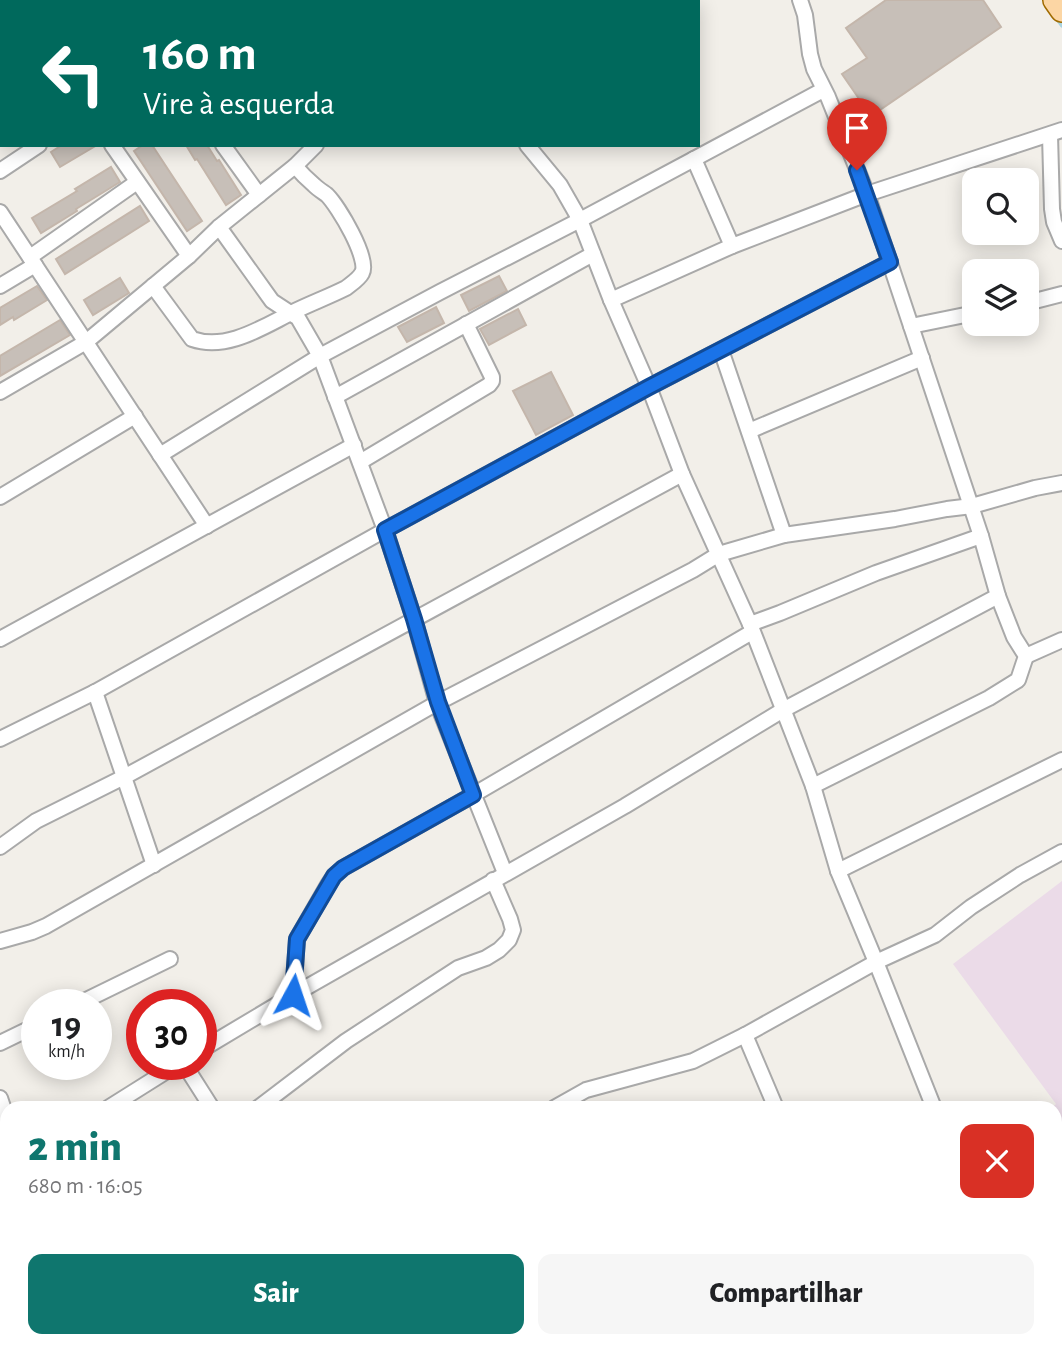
<!DOCTYPE html>
<html lang="pt">
<meta charset="utf-8">
<style>
:root{--surface:#fff;--page:#f6f6f6;--text:#202124;--muted:#757577;--accent:#0f766e}
body{margin:0;font-family:"Alegreya Sans",sans-serif;background:var(--page);color:var(--text);height:100vh;display:flex;flex-direction:column;font-size:26px;white-space:nowrap}
*{box-sizing:border-box;margin:0}
p{font-size:23px;color:var(--muted)}
.icon{flex:none;width:38px;height:38px;fill:none;stroke:currentColor;stroke-width:2;stroke-linecap:round;stroke-linejoin:round}
.map{position:relative;flex:1;overflow:hidden}
.sheet{position:absolute;left:0px;top:1101px;width:1062px;height:247px;display:flex;flex-direction:column;background:var(--surface);border-radius:21px 21px 0 0;box-shadow:0 4px 18px #0003}
.sheet>*{flex:none}
.guide{position:absolute;left:0px;top:0px;width:700px;height:147px;box-shadow:0 4px 18px #0003;background:#00695c;color:#fff;overflow:hidden}
.buttons{position:absolute;left:962px;top:168px;display:grid;gap:14px}
.buttons a{display:grid;place-items:center;width:77px;height:77px;border-radius:14px;background:var(--surface);box-shadow:0 4px 18px #0003;font-size:35px}
.speed{position:absolute;left:21px;top:989px;display:flex;gap:14px;font-size:35px;font-weight:700;text-align:center}
.speed>*{display:grid;place-content:center;width:91px;height:91px;border-radius:50%;background:var(--surface);box-shadow:0 4px 18px #0003;line-height:1}
.speed small{font-size:18px;font-weight:400}
.speed .limit{border:10px solid #d22;background:#fff;color:#111}
.pin{position:absolute;display:grid;place-items:center;width:60px;height:60px;color:#fff;margin:-72px -30px;border-radius:50% 50% 50% 0;rotate:-45deg;box-shadow:0 0 7px #0007}
.pin .icon{rotate:45deg}
.me{position:absolute;width:77px;margin:-38px;rotate:5deg;stroke-linejoin:round;filter:drop-shadow(0 0 5px #0008)}
.turn{display:flex;align-items:center;gap:24px;height:147px;padding:0 28px;font-size:32px}
.turn .icon{width:91px;height:91px;stroke-width:2.5}
.turn b{display:block;font-size:49px;line-height:60px}
.round{display:grid;place-items:center;flex:none;width:74px;height:74px;border-radius:14px;background:var(--page)}
.summary{display:flex;align-items:center;justify-content:space-between;height:119px;padding:0 28px}
h1{font-size:42px;font-weight:800;line-height:52px;color:var(--accent)}
.action{display:flex;gap:14px;margin-top:auto;padding:14px 28px}
.action a{flex:1;height:80px;border-radius:14px;background:var(--accent);color:#fff;font-size:28px;font-weight:800;line-height:80px;text-align:center}
.action a+a{background:var(--page);color:var(--text)}
.map>svg:first-child{display:block}
.industrial{fill:#ebdbe8}
.lines{fill:none;stroke-linecap:round;stroke-linejoin:round}
.stream{stroke:#aad3df;stroke-width:3.5}
.building{fill:#c7bfb8;stroke:#c4b6ab;stroke-width:2}
.minor-casing{stroke:#a9a9a9;stroke-width:18}
.tertiary-casing{stroke:#a9a9a9;stroke-width:21}
.primary-casing{stroke:#a06b00;stroke-width:26}
.minor{stroke:#fff;stroke-width:14}
.tertiary{stroke:#fff;stroke-width:18}
.primary{stroke:#fcd6a4;stroke-width:23}
.route-casing{stroke:#114b97;stroke-width:18}
.route{stroke:#1a73e8;stroke-width:12}
</style>
<div class="map">
<svg width="1062" height="1347" viewBox="0 0 1062 1347">
<rect width="100%" height="100%" fill="#f2efe9"/>
<g class="industrial">
<path d="M1062 881V1331L1057 1334 1055 1327V1108H1052L1056 1104 953 964Z"/>
<path d="M695 1340 790 1341 796 1347H683Z"/>
<path d="M592 1341 597 1347H329L327 1341Z"/>
</g>
<g class="lines">
<path class="stream" d="M1057 19 1062 26"/>
</g>
<g class="building">
<path d="M886 0H983L1001 27 871 116 842 74 867 58 846 28Z"/>
<path d="M62 145H97L60 167 51 152Z"/>
<path d="M143 145H152L202 221 187 231 134 151Z"/>
<path d="M186 145H207L217 161 219 160 241 195 226 205 197 159 195 160Z"/>
<path d="M111 167 120 182 76 209 77 211 41 233 32 218 77 191 75 189Z"/>
<path d="M140 206 149 221 65 274 56 259Z"/>
<path d="M499 276 507 291 469 311 461 295Z"/>
<path d="M120 278 129 293 93 315 84 300Z"/>
<path d="M37 286 47 300 14 320 13 317 0 325V308Z"/>
<path d="M436 307 444 323 407 342 398 327Z"/>
<path d="M518 309 526 325 489 345 480 329Z"/>
<path d="M60 320 70 335 0 376V356Z"/>
<path d="M551 372 573 415 536 435 513 391Z"/>
</g>
<g class="lines">
<defs>
<g id="minor">
<path d="M118 0 120 2"/>
<path d="M203 0 204 2"/>
<path d="M289 0 290 2"/>
<path d="M383 0 385 2"/>
<path d="M484 0 485 2"/>
<path d="M800 0 805 15 810 54 814 69 828 97 867 194 981 536 998 596 1014 637 1026 656 1018 680 989 698 813 786"/>
<path d="M504 2 506 0"/>
<path d="M1050 135 1052 209 1054 222 1062 241"/>
<path d="M112 145 189 256"/>
<path d="M223 145 259 195"/>
<path d="M527 145 560 185 580 220 611 300 649 387 682 474 750 624 813 786 838 871 876 962 934 1108"/>
<path d="M694 159 732 246"/>
<path d="M0 171 39 145"/>
<path d="M0 212 207 526"/>
<path d="M219 227 272 301 298 318 320 356 385 530 414 619 437 703 505 873"/>
<path d="M30 257 137 182"/>
<path d="M0 286 35 265"/>
<path d="M153 286 192 339C226 351 261 328 291 313 309 304 328 297 346 288 351 284 359 279 362 273 370 259 338 206 327 195 323 192 318 189 314 185 307 179 301 173 295 166"/>
<path d="M611 300 732 246 867 194 1062 130"/>
<path d="M1027 303 1062 294"/>
<path d="M911 326 975 313"/>
<path d="M721 350 784 535"/>
<path d="M0 392 86 342 189 256 219 227 295 166 316 145"/>
<path d="M335 397 593 254"/>
<path d="M749 431 922 358"/>
<path d="M160 455 320 356 440 292 580 220 823 90"/>
<path d="M360 462 489 385 492 381V377L466 324"/>
<path d="M0 497 135 416"/>
<path d="M750 624 780 613 876 573 981 536"/>
<path d="M0 639 354 445"/>
<path d="M1026 656 1062 640"/>
<path d="M95 692 154 865"/>
<path d="M0 739 95 692 385 530 649 387 890 262"/>
<path d="M0 847 36 821 124 777 682 474"/>
<path d="M838 871 1062 760"/>
<path d="M0 941 32 932 46 926 437 703 693 570 719 554 784 535 895 519 947 509 972 506 1035 488 1062 483"/>
<path d="M293 995 297 939 328 885 334 876 343 868 473 795 752 632"/>
<path d="M78 1004 170 959"/>
<path d="M745 1035 776 1108"/>
<path d="M0 1043 37 1025"/>
<path d="M201 1050 293 995 625 806 783 710 998 596"/>
<path d="M184 1064 212 1108"/>
<path d="M0 1098 7 1119"/>
<path d="M108 1108 178 1064"/>
<path d="M258 1108 346 1041 458 968 486 958 499 950 509 940 513 930 510 919 493 880"/>
<path d="M554 1108 586 1090 693 1061 745 1035 876 962 935 935 971 907 1020 875 1062 852"/>
<path d="M0 1244 7 1240"/>
<path d="M0 1324 7 1318"/>
<path d="M195 1340 202 1347"/>
<path d="M110 1347 118 1340"/>
<path d="M251 1347 258 1340"/>
<path d="M312 1347 315 1340"/>
</g>
<g id="tertiary">
<path d="M19 2 21 0"/>
<path d="M0 19 2 18"/>
</g>
<path id="primary" d="M1055 0 1062 10"/>
</defs>
<use href="#minor" class="minor-casing"/>
<use href="#tertiary" class="tertiary-casing"/>
<use href="#primary" class="primary-casing"/>
<use href="#minor" class="minor"/>
<use href="#tertiary" class="tertiary"/>
<use href="#primary" class="primary"/>
</g>
<g class="lines">
<defs>
<path id="route" d="M293 995 297 939 334 876 343 868 473 795 438 702 414 619 385 530 649 387 890 262 857 170"/>
</defs>
<use href="#route" class="route-casing"/>
<use href="#route" class="route"/>
</g>
</svg>
<div class="buttons">
<a><svg class="icon" aria-label="search" viewBox="0 0 24 24"><circle cx="10" cy="10" r="6"/><path d="M15 15l6 6"/></svg></a>
<a><svg class="icon" aria-label="layers" viewBox="0 0 24 24"><path d="M12 4l9 5-9 5-9-5zM3 14l9 5 9-5"/></svg></a>
</div>
<div class="speed"><div>19<small>km/h</small></div><div class="limit">30</div></div>
<div class="pin" style="left:857px;top:170px;background:#d93025"><svg class="icon" aria-label="arrive" viewBox="0 0 24 24"><path d="M6 21V4h12l-3 4 3 4H6"/></svg></div>
<svg class="me" style="left:293px;top:995px" viewBox="-20 -20 40 40"><path d="M0-17L14 15 0 8-14 15z" fill="#1a73e8" stroke="#fff" stroke-width="4"/></svg>
<div class="guide">
<div class="turn"><svg class="icon" aria-label="left" viewBox="0 0 24 24"><path d="M17 20v-9H6M10 6l-5 5 5 5"/></svg><div><b>160 m</b>Vire à esquerda</div></div>
</div>
<section class="sheet">
<div class="summary"><div><h1>2 min</h1><p>680 m · 16:05</p></div><a class="round" style="background:#d93025;color:#fff"><svg class="icon" aria-label="close" viewBox="0 0 24 24"><path d="M6 6l12 12M18 6L6 18"/></svg></a></div>
<div class="action"><a>Sair</a><a>Compartilhar</a></div>
</section>
</div>
